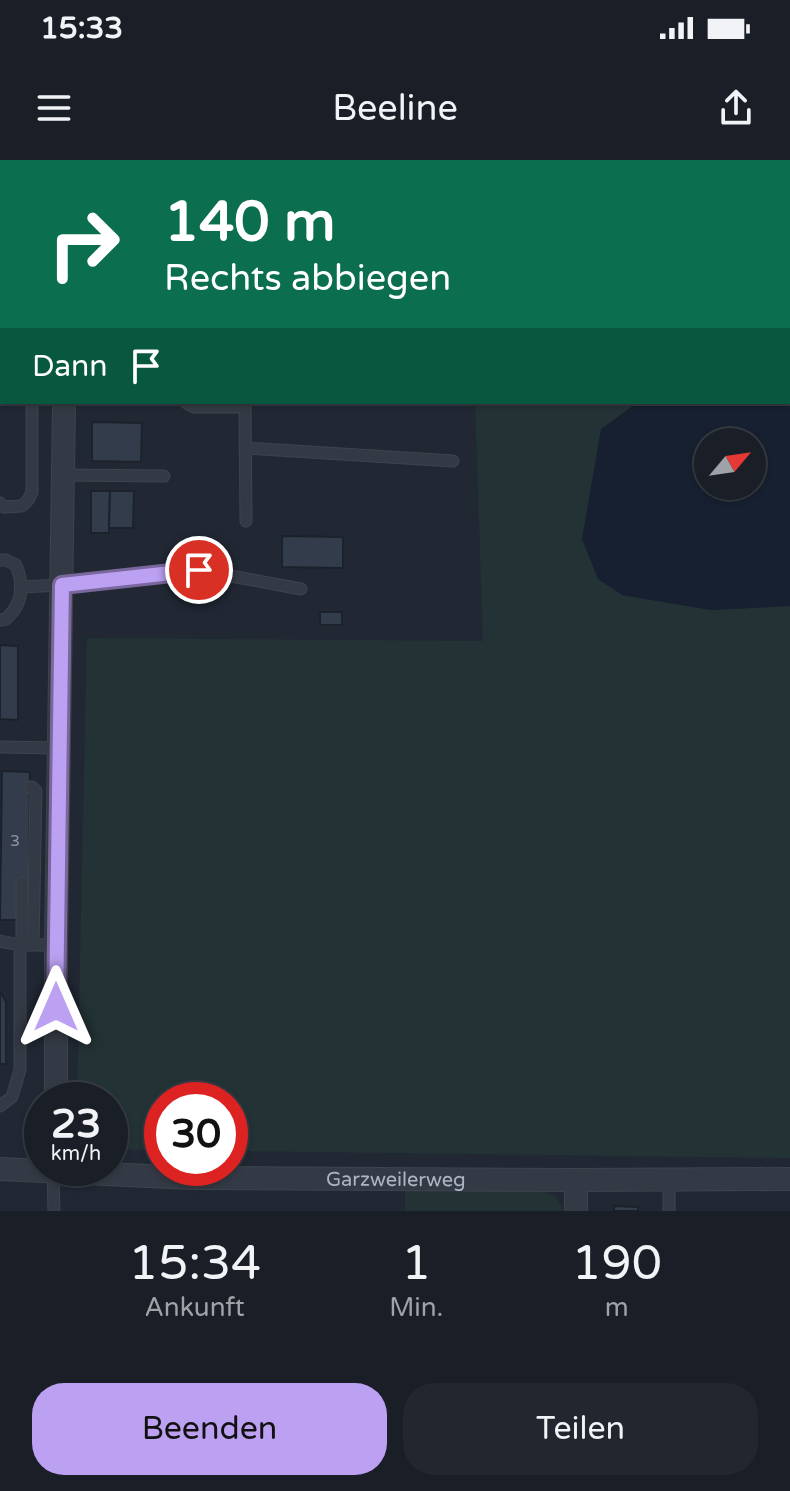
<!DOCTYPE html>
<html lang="de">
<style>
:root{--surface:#191e27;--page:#22272f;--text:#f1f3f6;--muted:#9fa2a7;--line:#373c44;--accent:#bca0f2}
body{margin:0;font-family:"Varela Round",sans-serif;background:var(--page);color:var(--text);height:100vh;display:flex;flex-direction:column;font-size:30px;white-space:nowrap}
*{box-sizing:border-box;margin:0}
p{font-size:26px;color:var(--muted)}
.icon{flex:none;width:44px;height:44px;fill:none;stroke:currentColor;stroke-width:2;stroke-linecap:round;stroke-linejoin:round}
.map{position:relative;height:1051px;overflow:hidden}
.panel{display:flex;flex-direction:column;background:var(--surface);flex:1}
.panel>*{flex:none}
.guide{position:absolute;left:0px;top:0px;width:790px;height:244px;box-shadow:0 2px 6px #0004,0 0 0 2px var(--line);background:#0b6e4f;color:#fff;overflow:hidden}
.needle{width:52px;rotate:61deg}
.tools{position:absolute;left:694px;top:268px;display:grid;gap:16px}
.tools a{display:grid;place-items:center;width:72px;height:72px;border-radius:50%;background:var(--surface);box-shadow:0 2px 6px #0004,0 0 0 2px var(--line);font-size:40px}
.speed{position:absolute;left:24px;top:922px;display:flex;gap:16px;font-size:40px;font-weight:700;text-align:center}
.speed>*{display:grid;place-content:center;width:104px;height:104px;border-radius:50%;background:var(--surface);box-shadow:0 2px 6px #0004,0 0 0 2px var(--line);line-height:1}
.speed small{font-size:20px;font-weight:400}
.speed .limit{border:12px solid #d22;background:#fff;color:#111}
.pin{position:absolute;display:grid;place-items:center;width:68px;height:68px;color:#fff;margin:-34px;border:4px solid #fff;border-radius:50%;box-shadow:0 2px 8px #0007}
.me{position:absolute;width:88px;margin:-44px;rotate:0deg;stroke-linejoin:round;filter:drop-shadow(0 0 6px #0008)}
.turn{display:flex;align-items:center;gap:28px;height:168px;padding:0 32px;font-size:36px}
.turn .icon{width:104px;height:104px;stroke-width:2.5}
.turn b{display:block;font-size:56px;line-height:68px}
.then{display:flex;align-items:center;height:76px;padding:0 32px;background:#0003;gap:16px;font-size:30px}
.eta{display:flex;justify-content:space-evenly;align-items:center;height:136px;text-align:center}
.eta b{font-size:48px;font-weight:600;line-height:56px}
.button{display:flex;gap:16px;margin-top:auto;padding:16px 32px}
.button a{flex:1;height:92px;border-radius:32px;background:var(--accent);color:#111;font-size:32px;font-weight:600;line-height:92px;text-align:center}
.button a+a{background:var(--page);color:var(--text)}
.status{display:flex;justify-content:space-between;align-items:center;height:56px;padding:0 40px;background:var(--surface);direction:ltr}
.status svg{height:22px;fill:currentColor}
header{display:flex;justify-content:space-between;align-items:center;height:104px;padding:0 32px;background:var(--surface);font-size:36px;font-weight:600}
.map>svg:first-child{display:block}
.green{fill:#233235}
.water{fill:#162030;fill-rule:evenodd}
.building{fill:#333c4b;stroke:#1c222b;stroke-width:2}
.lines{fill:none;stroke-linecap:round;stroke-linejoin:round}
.service-casing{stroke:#3e444e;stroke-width:13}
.minor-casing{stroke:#3e444e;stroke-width:24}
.service{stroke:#343a45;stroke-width:11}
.minor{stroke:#343a45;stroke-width:22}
.route-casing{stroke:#7a689d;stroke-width:20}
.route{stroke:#bca0f2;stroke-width:14}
.labels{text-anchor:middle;stroke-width:8;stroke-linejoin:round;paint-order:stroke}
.number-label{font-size:16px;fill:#8d95a2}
.street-label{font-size:20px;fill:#aeb5c2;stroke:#1a2029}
</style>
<div class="status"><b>15:33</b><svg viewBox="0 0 49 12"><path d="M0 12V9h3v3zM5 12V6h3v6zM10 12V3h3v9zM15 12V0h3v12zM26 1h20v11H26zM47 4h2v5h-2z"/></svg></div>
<header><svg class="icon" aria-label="menu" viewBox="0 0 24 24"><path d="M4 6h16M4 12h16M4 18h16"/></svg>Beeline<svg class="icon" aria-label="share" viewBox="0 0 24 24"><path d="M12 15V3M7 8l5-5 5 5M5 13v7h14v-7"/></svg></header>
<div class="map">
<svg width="790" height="1051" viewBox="0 0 790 1051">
<rect width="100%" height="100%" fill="#212834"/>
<g class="green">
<path d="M506 0H790V152H788V2H506Z"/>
<path d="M475 242H634L622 435 711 450 790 446V998L230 991V940H162V990L110 989V940H77L87 478 483 481Z"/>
<path d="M405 1030 541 1031C553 1034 559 1039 563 1051H405Z"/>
</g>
<path class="water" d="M788 152H790V446L711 450 622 435 598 419 582 379 601 269 634 245V242H788ZM708 282H752V326H708Z"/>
<g class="building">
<path d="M92 262 142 263 141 302 92 301Z"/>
<path d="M91 331H110L109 373H91Z"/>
<path d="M110 331H134L133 368H109Z"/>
<path d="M282 376 343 377V408L282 407Z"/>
<rect x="320" y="452" width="22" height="13"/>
<path d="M0 485 18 486V560L0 559Z"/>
<path d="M2 611 30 612 29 723H17V760H0Z"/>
<path d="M0 831 6 842V904H0Z"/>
<path d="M614 1046 638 1047V1051H614Z"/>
</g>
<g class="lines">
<defs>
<g id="service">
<path d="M41 2V0"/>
<path d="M147 2V0"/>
<path d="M232 2V0"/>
<path d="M384 2 385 0"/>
<path d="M0 31H2"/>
<path d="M0 137H2"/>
<path d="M0 174 2 172"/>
<path d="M185 242 194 247H245L246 361"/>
<path d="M245 288 453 301"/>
<path d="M63 315 164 316"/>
<path d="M0 343 4 347 22 346 28 340 32 332V242"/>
<path d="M0 400H6L16 405C24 425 23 444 6 459L0 460"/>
<path d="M20 427 62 425 199 410 301 429"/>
<path d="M0 587 59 588"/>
<path d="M30 627H32L36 631 33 785"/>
<path d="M22 723V785"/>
<path d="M0 781 20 785"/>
<path d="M0 946 12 937 20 910V785H56"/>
<path d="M53 1013 54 1051"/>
<path d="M669 1051V1019"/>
</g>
<g id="minor">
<path d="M0 99H2"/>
<path d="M56 940V785L64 242"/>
<path id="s1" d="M0 1009 191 1018 576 1020 790 1019"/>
<path d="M576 1020V1051"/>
</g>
</defs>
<use href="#service" class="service-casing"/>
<use href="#minor" class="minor-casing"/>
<use href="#service" class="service"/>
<use href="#minor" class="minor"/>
</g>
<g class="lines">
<defs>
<path id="route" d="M56 847 62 425 199 410"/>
</defs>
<use href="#route" class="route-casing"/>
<use href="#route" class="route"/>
</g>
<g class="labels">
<g class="number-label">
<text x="15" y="686">3</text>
</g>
<g class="street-label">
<text dy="7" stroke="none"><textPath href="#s1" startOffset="396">Garzweilerweg</textPath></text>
</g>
</g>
</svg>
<div class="tools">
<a><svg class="needle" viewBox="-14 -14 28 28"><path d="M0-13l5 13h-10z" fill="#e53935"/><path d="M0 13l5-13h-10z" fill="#9fa2a7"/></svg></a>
</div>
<div class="speed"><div>23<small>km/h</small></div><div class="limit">30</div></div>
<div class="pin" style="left:199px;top:410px;background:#d93025"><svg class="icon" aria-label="arrive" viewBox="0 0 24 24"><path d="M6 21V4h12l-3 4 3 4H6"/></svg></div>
<svg class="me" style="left:56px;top:847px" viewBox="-20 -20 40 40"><path d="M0-17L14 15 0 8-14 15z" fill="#bca0f2" stroke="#fff" stroke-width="4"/></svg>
<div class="guide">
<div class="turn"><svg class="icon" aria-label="right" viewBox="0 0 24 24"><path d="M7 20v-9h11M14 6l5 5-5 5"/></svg><div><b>140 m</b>Rechts abbiegen</div></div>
<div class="then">Dann<svg class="icon" aria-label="arrive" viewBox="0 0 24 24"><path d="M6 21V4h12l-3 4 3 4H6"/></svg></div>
</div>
</div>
<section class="panel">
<div class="eta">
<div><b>15:34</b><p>Ankunft</p></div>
<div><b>1</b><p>Min.</p></div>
<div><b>190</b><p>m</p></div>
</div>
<div class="button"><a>Beenden</a><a>Teilen</a></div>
</section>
